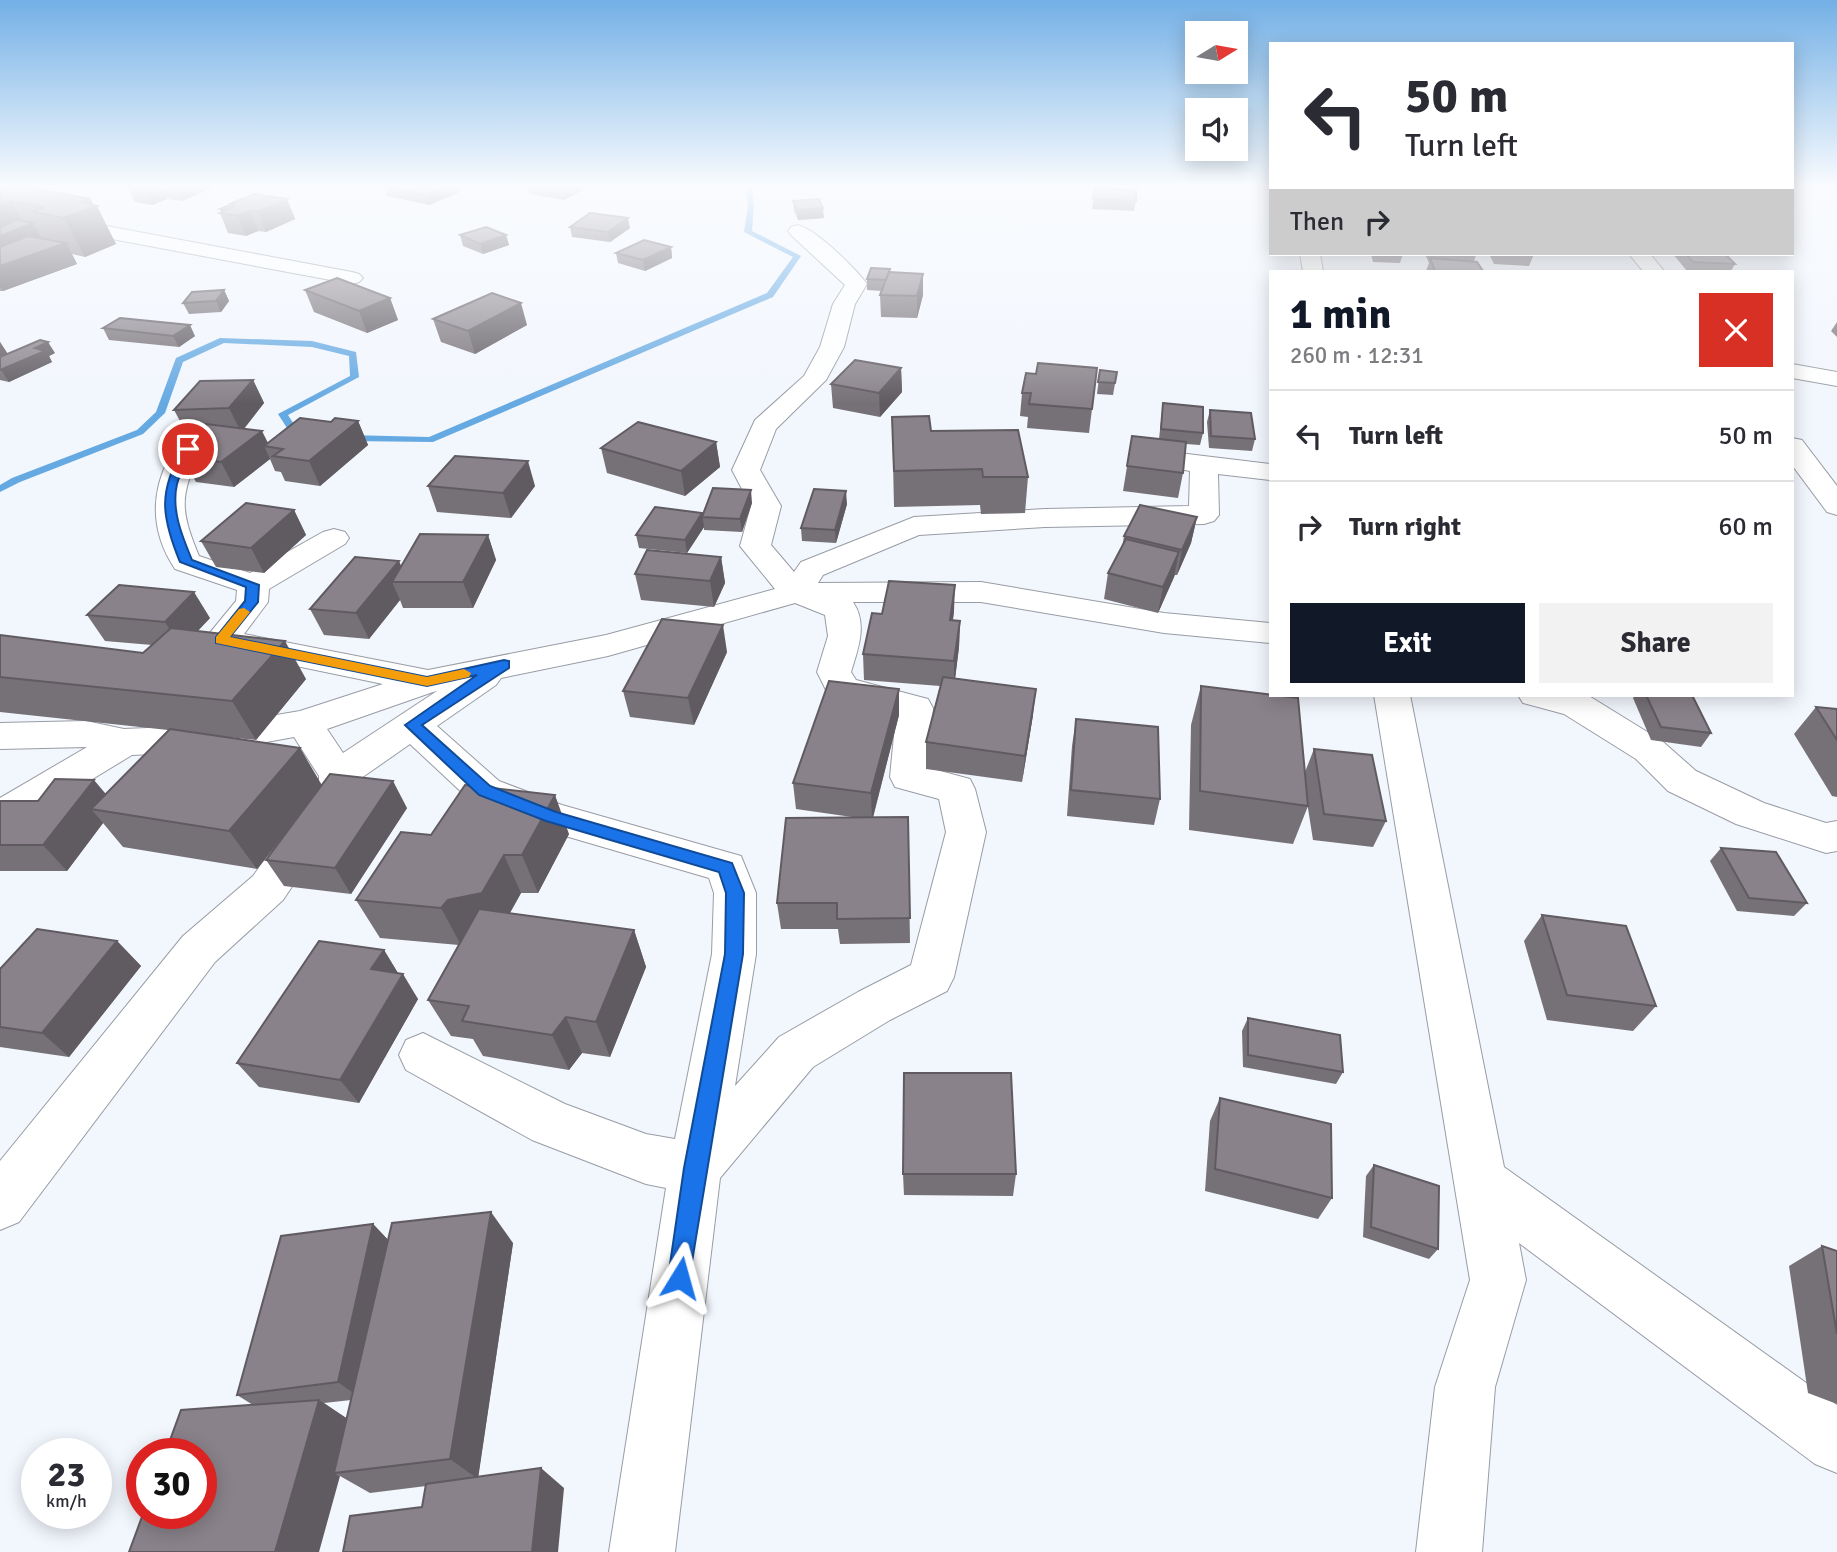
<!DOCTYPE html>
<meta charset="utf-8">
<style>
:root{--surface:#fff;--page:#f2f2f3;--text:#2b2b33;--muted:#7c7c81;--line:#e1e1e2;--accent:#111827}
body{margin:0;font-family:Signika,sans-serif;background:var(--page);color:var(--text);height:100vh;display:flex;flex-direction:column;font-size:26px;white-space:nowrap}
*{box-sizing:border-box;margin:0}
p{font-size:23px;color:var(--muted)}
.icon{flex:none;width:38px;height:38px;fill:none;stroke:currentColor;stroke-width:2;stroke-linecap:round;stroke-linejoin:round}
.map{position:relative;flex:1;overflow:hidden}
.side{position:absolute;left:1269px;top:270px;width:525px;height:427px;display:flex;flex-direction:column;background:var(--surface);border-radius:0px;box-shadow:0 4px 18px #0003}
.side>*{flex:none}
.guide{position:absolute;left:1269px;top:42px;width:525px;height:214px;border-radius:0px;box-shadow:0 4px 18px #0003;background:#fff;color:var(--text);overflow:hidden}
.needle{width:46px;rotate:79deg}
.tools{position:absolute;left:1185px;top:21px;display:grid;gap:14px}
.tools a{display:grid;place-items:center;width:63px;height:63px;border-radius:0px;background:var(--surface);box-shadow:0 4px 18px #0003;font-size:35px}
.speed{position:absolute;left:21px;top:1438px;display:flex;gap:14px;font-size:35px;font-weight:700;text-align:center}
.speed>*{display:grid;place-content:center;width:91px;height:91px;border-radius:50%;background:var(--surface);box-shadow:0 4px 18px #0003;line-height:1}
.speed small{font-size:18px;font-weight:400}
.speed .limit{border:10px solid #d22;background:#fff;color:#111}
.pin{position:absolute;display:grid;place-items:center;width:60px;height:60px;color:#fff;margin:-30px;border:4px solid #fff;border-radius:50%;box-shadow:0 2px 7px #0007}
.me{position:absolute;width:77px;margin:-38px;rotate:8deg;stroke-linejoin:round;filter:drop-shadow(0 0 5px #0008)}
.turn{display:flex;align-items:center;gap:24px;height:147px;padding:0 21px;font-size:32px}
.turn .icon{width:91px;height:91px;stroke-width:2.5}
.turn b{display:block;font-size:49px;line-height:60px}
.then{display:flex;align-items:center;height:66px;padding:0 21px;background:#0003;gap:14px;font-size:26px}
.round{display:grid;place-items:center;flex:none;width:74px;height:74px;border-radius:0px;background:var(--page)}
.summary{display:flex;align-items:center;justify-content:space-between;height:119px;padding:0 21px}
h1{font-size:42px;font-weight:700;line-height:52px;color:var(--accent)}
.button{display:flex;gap:14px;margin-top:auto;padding:14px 21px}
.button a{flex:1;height:80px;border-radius:0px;background:var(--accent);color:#fff;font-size:28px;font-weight:700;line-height:80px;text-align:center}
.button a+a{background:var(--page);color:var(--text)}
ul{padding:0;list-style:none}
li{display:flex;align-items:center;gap:21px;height:91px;padding:0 21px;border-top:2px solid var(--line)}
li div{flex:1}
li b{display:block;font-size:26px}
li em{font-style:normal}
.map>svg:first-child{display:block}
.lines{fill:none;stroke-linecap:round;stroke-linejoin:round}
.stream{fill:#65a9e2;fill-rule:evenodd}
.minor-casing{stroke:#989ca4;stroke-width:2}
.minor{fill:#fff;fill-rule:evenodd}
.wall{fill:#767077;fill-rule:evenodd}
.shaded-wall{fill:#605b61}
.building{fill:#89828a;stroke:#605b61;stroke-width:2}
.route{fill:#1a73e8;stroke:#114b97;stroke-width:2}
.slow{fill:#f59e0b}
</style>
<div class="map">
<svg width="1837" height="1552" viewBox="0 0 1837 1552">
<rect width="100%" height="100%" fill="#f2f6fd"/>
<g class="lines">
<g class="stream">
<path d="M746 186H752L754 206 752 231 801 256 773 297 433 442 348 441 343 438 348 435 429 437 767 293 793 257 744 232 748 206Z"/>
<path d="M220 338 312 341 356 352 359 377 288 415 300 434 308 437 303 440 294 439 278 414 350 376 349 356 312 347 224 343 183 362 165 413 143 434 20 482 0 492V485L12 478 137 430 156 412 176 358Z"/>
</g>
<defs>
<g id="minor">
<path d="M0 206 352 272 359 274 363 278 359 282 352 284 0 218Z"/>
<path d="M798 225C817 230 855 268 867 284L855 304 844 347 826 380 776 429 760 470 781 506 771 545 794 572 801 562 914 517 1045 509 1189 506 1190 471 1169 467 1165 461 1169 455 1179 453 1270 464V480L1218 474 1219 515 1214 521 1204 524 1045 527 919 535 823 575 818 583 981 582 1164 613 1270 623V643L1164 633 981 602H853C868 624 858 649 851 672L856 680 928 699 933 708 929 768 970 779 975 789 986 832 954 977 947 991 890 1020 813 1067 720 1178 675 1552H609L666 1188 646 1184 532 1140 406 1070 399 1055 406 1040 423 1033 565 1104 646 1134 675 1139 712 954 714 893 709 878 538 828 471 801 410 744 357 781V787L352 797 283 900 215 962 19 1222 0 1230V1161L183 936 253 876 319 785V776L294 737 217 751 132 755 25 820 11 825 0 821V798L87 747 0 749V723L86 721 124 729 217 725 300 711 383 684 209 648 204 640 236 601 237 590 175 569C147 527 151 483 178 443L188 441 198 443 202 449C180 495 179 508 199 556L250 573 323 532 334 529 345 532 349 538 345 544 269 589 268 602 244 634 428 670 606 635 775 589 740 546 751 506 732 470 755 420 804 376 820 347 833 304 845 285 791 235 788 231 791 227ZM795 603 825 615 828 636 817 672 829 696 896 715 890 777 895 787 939 799 946 832 911 965 858 992 779 1037 735 1086 756 954V893L741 856 562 805 499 781 437 726 496 685 501 678 608 656ZM437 691 343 753 327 729 433 692Z"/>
<path d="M1300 254H1320L1323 271H1303Z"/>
<path d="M1629 254H1650L1664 271H1643Z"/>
<path d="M1792 364 1837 372V386L1792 378Z"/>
<path d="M1792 438 1802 440 1837 486V515L1827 512 1792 465Z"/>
<path d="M1374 695H1410L1504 1167 1837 1405V1473L1815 1464 1519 1243 1526 1280 1495 1387 1482 1552H1416L1435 1387 1470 1280Z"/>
<path d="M1518 695 1589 696 1662 741 1696 771 1764 803 1826 823 1837 821V851L1826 853 1736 824 1668 791 1636 759 1564 714 1523 703Z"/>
</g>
</defs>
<use href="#minor" class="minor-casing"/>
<use href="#minor" class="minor"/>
</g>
<g class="wall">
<path d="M0 186 94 205 116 244 85 257 72 254 77 264 3 291H0Z"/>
<path d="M127 186H211L212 188 182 201 167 199 152 205 135 202Z"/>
<path d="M384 186 460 192 429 205 387 196Z"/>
<path d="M527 186H591L564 200 529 194Z"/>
<path d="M1095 188 1136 201 1134 211 1092 209Z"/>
<path d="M287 199 295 219 266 232 258 231 246 236 228 233 220 213 221 212 220 209 230 205V204Z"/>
<path d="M793 201 824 218 798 220 794 211Z"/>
<path d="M570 227 630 228 610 242 572 237Z"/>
<path d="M460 235H506L509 245 483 254 463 246Z"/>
<path d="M671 247 672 258 645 271 618 263 616 253Z"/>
<path d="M1361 254H1403L1400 263 1373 262 1371 254Z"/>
<path d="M1425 254H1476L1474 262 1483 271H1426L1429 263Z"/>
<path d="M1489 254H1534L1529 266 1494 264Z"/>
<path d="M1673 254H1725L1735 264 1731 271H1687Z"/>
<path d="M890 272 923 274V295L917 318 881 317 880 295 882 291 867 290V279Z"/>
<path d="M224 290 229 301 221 312 189 314 183 303Z"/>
<path d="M305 290 390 298 398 320 367 333 314 312Z"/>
<path d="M433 319 527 325 475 354 441 342Z"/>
<path d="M1837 322V337L1831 331Z"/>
<path d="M103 328 195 336 179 347 109 340Z"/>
<path d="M0 342 8 354 55 353 49 356 52 362 9 382 0 380Z"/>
<path d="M901 368 902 392 880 417 833 408 831 384Z"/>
<path d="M1100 370 1117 372 1113 395 1097 394Z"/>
<path d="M1026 373 1092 409 1089 433 1027 428 1028 417 1020 416 1022 393Z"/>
<path d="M253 380 264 403 244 429 268 443 331 422 358 421 368 445 320 486 285 481 281 472 275 471 270 459 234 487 196 482 192 475 183 474 169 449 192 434H187L174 410Z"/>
<path d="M1163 403 1203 433 1200 445 1186 444 1183 473 1178 498 1123 491 1132 436 1159 439Z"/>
<path d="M1210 410 1255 439 1252 451 1209 448 1207 422Z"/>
<path d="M892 417 931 431 1028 477 1025 513 981 514 980 505 894 507Z"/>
<path d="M716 442 720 467 685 496 607 473 601 448Z"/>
<path d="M428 486H535L511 518 437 512Z"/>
<path d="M752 503 742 532 704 530V527L687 553 639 548 636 535 702 513 703 515Z"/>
<path d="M847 504 836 543 802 541 801 528Z"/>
<path d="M294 510 306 535 264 573 216 567 201 541Z"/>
<path d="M1197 517 1191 543 1177 575H1175L1158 613 1104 599 1108 573 1122 548 1124 536Z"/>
<path d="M488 535 496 560 473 608H403L400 600 369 639 324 635 310 609 401 566Z"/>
<path d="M721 557 725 583 714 607 641 600 635 574Z"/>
<path d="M954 611 953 620 960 621 959 647 955 679 1033 715 1022 782 926 769V742L940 686 864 680 863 654 882 614Z"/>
<path d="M87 615 210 618 197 631 306 679 256 740 218 736 300 748 321 785 407 808 351 894 284 886 266 860 286 832 257 869 123 847 103 823 67 871H0V801H38L106 794 168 730 0 712V635L143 653 152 645 105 641Z"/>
<path d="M727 652 694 725 630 717 623 691Z"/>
<path d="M1201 686 1305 772 1314 749 1386 821 1373 847 1313 840 1307 802 1308 806 1293 844 1189 830 1191 725Z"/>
<path d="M899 689V715L873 818 908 817 910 943 840 944 838 929H781L777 903 859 818 796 809 793 783Z"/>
<path d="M1635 695H1692L1711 733 1701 747 1651 740 1633 698Z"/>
<path d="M1816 707 1837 709V797L1832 796 1794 734Z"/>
<path d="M1076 719 1160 799 1154 825 1067 816 1072 746Z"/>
<path d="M569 834 538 893H521L510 913 634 930 646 967 610 1057 582 1053 569 1070 483 1056 473 1039 451 1036 428 1000 459 945 380 938 356 900 431 835Z"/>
<path d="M1721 848 1807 903 1794 916 1737 911 1710 861Z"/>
<path d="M1542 915 1656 1006 1633 1031 1547 1020 1524 941Z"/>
<path d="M117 941 141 966 69 1057 0 1047V969Z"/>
<path d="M384 950 398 973 418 999 359 1103 259 1087 237 1063Z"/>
<path d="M1248 1018 1343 1072 1336 1084 1243 1067 1242 1031Z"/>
<path d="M1220 1098 1332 1198 1318 1219 1205 1191 1210 1121Z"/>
<path d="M1374 1165 1438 1249 1429 1259 1363 1237 1366 1176Z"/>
<path d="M903 1174H1016L1013 1196 904 1195Z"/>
<path d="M373 1224 388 1240 513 1243 478 1477 564 1488 422 1507 426 1486 370 1493 340 1476 181 1410 253 1405 237 1395ZM351 1400 347 1419 324 1403Z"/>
<path d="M1822 1246 1837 1251V1404L1808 1393 1789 1266Z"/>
</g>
<g class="shaded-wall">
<path d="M143 186H161L167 199 152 205Z"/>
<path d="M176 186H211L212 188 182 201Z"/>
<path d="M447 186H458L460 192 429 205 426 195Z"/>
<path d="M561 186H591L564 200Z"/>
<path d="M91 199 94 206H97L116 244 85 257 64 218 81 202Z"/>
<path d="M287 199 295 219 266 232 258 212Z"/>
<path d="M11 201 25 226 33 223 45 244 0 261V205Z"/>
<path d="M823 208 824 218 798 220 797 210Z"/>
<path d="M249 211 258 231 246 236 238 216Z"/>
<path d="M628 218 630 228 610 242 608 232Z"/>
<path d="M506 235 509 245 483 254 480 244Z"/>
<path d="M66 243 77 264 3 291 0 287V266Z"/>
<path d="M671 247 672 258 645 271 643 260Z"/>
<path d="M923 274V295L917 318V296Z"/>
<path d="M224 290 229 301 221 312 216 301Z"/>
<path d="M390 298 398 320 367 333 359 311Z"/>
<path d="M521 303 527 325 475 354 468 331Z"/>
<path d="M190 325 195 336 179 347 173 336Z"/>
<path d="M0 342 10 358 0 363Z"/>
<path d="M48 342 55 353 49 356 52 362 9 382 1 370 35 348Z"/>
<path d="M901 368 902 392 880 417 879 393Z"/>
<path d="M253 380 264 403 241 432 229 408Z"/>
<path d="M358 421 368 445 320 486 309 461Z"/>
<path d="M262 431 270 447 264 446 270 459 234 487 221 462Z"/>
<path d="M716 442 720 467 685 496 681 471Z"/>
<path d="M528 461 535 486 511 518 503 493Z"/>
<path d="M751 490 752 503 742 532 740 519Z"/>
<path d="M846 491 847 504 836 543 835 530Z"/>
<path d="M294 510 306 535 264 573 251 548Z"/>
<path d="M702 513 704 527 687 553 685 540Z"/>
<path d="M1197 517 1191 543 1177 575 1182 550Z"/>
<path d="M488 535 496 560 473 608 463 582Z"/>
<path d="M1179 552 1174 577 1158 613 1163 587Z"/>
<path d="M721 557 725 583 714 607 710 581Z"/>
<path d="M399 561 408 582H392L400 600 369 639 356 613Z"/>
<path d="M955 585 954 611 949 646 950 620Z"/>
<path d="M194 592 210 618 182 648 165 622Z"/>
<path d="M960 621 959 647 954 687V661Z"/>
<path d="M723 625 727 652 694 725 688 698Z"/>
<path d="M285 641 306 679 256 740 232 701Z"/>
<path d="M899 689V715L872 820 871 793Z"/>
<path d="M1036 689 1033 715 1022 782 1025 756Z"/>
<path d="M300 748 323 787 257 869 229 831Z"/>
<path d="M94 780 116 806 91 809 103 823 67 871 43 845Z"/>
<path d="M393 781 407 808 351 894 335 868Z"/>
<path d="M555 795 569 834 538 893 522 855Z"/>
<path d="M504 855 521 893 500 930 461 945 441 908 448 900Z"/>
<path d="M634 930 646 967 610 1057 596 1022Z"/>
<path d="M117 941 141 966 69 1057 42 1033Z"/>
<path d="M384 950 399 975 371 969Z"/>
<path d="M403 974 418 999 359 1103 340 1080Z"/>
<path d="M566 1017 582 1053 569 1070 552 1035Z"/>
<path d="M491 1212 513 1243 478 1479 450 1459Z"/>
<path d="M373 1224 393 1245 360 1398 338 1382Z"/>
<path d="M319 1400 354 1423 334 1473 340 1476 319 1552H275Z"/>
<path d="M541 1468 564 1488 558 1552H532Z"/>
</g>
<g class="building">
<path d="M0 186H22L91 199 81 202 97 206 64 218 33 212 43 207 11 201 0 205Z"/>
<path d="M386 186H447L426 195Z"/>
<path d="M1095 188 1136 190V201L1093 199Z"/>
<path d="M254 194 287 199 258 212 249 211 238 216 220 213 235 206 230 204Z"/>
<path d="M819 199 823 208 797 210 793 201Z"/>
<path d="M230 205 231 208 225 210 220 209Z"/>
<path d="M590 213 628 218 608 232 570 227Z"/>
<path d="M16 220 33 223 0 236V227Z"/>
<path d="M486 227 506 235 480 244 460 235Z"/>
<path d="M28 236 66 243 0 266V247Z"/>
<path d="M644 240 671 247 643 260 616 253Z"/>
<path d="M1686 254H1725L1735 264 1693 262Z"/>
<path d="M1430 258 1477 262 1483 271H1435Z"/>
<path d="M871 268 890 269 886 280 867 279Z"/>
<path d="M889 272 923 274 917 296 880 295Z"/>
<path d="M337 278 390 298 359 311 305 290Z"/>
<path d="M224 290 216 301 183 303 192 292Z"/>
<path d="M492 293 521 303 468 331 433 319Z"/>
<path d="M120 318 190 325 173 336 103 328Z"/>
<path d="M40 340 48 342 35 348 45 351 0 370V357Z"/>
<path d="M855 360 901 368 879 393 831 384Z"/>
<path d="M1038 363 1097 368 1092 409 1029 404 1031 393H1022L1026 373 1036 374Z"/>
<path d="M1100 370 1117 372 1115 383 1098 382Z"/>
<path d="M253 380 229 408 174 410 200 381Z"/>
<path d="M1163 403 1203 407V433L1161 429Z"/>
<path d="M1210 410 1251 413 1255 439 1211 436Z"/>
<path d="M929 416 931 431 1018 430 1028 477H983L982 469 894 471 892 417Z"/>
<path d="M300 418 331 422 335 418 358 421 309 461 273 456 283 449 264 446Z"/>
<path d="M638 422 716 442 681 471 601 448Z"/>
<path d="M206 424 262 431 221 462 182 457 189 452 169 449Z"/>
<path d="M1132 436 1186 442 1183 473 1127 466Z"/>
<path d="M455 456 528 461 503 493 428 486Z"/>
<path d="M713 488 751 490 740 519 702 517Z"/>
<path d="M814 489 846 491 835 530 801 528Z"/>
<path d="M246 503 294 510 251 548 201 541Z"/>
<path d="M1140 505 1197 517 1182 550 1124 536Z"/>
<path d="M655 507 702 513 685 540 636 535Z"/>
<path d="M420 534 488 535 463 582H392Z"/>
<path d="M1126 539 1179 552 1163 587 1108 573Z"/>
<path d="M647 550 721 557 710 581 635 574Z"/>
<path d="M355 557 399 561 356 613 310 609Z"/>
<path d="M889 581 955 585 950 620 960 621 954 661 863 654 872 613 882 614Z"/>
<path d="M119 585 194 592 165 622 87 615Z"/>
<path d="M662 619 723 625 688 698 623 691Z"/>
<path d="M171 628 285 641 232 701 0 677V635L143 653Z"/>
<path d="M943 677 1036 689 1025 756 926 742Z"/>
<path d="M829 681 899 689 871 793 793 783Z"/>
<path d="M1201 686 1298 698 1308 806 1200 791Z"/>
<path d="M1646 695H1692L1711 733 1661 727Z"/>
<path d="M1816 707 1837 709V740Z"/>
<path d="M1076 719 1158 727 1160 799 1071 790Z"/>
<path d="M170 729 300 748 229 831 91 809Z"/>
<path d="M1314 749 1372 755 1386 821 1324 814Z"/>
<path d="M330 774 393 781 335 868 266 860Z"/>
<path d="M55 779 94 780 43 845H0V801H38Z"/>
<path d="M465 785 555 795 522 855H504L482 893 448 900 441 908 356 900 401 832 431 835Z"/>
<path d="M908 817 910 918 837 919V903H777L786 818Z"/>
<path d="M1721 848 1776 852 1807 903 1749 898Z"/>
<path d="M479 909 634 930 596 1022 566 1017 552 1035 462 1021 469 1006 428 1000Z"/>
<path d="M1542 915 1626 926 1656 1006 1567 995Z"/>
<path d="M37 929 117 941 42 1033 0 1027V969Z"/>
<path d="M319 941 384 950 371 969 403 974 340 1080 237 1063Z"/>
<path d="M1248 1018 1340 1035 1343 1072 1248 1055Z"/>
<path d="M904 1073H1011L1016 1174H903Z"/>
<path d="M1220 1098 1331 1124 1332 1198 1215 1169Z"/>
<path d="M1374 1165 1439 1186 1438 1249 1371 1227Z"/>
<path d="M491 1212 450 1459 334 1473 392 1223Z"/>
<path d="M373 1224 338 1382 237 1395 281 1236Z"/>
<path d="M1822 1246 1837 1251V1334Z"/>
<path d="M319 1400 275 1552H129L143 1514H201V1454H165L181 1410Z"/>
<path d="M541 1468 532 1552H343L350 1516 422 1507 426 1484Z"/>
</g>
<linearGradient id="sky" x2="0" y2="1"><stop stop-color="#73b0e6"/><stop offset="0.46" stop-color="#f9fbfe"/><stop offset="1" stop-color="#f9fbfe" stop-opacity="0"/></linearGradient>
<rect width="1837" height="404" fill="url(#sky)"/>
<path class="route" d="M184 447 194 449C189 460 180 472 177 484 171 510 182 536 192 560L259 585 258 602 230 637 427 677 504 660 509 661V668L422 725 490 786 556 812 732 863 744 893 743 954 688 1286 680 1289 672 1286 668 1278 684 1168 725 954 726 893 719 872 546 821 479 795 405 725 477 675 427 686 216 643V637L245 601 246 587 180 562C161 516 158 491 184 447Z"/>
<path class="slow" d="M244 608 250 612 230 637 427 677 464 669 471 673 469 677 427 686 216 643V637L239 609Z"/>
</svg>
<div class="tools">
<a><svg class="needle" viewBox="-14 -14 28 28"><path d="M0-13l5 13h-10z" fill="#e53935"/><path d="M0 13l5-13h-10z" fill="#7c7c81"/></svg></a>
<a><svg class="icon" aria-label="sound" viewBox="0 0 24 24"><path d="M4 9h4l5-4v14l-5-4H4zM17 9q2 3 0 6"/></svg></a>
</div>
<div class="speed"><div>23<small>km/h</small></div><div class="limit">30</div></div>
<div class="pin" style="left:188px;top:449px;background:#d93025"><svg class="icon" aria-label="arrive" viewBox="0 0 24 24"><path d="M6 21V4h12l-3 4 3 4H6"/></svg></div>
<svg class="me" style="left:680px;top:1278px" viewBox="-20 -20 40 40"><path d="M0-17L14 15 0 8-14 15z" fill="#1a73e8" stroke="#fff" stroke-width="4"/></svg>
<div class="guide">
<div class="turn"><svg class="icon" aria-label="left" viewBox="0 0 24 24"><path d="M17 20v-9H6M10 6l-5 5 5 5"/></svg><div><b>50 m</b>Turn left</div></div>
<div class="then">Then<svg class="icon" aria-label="right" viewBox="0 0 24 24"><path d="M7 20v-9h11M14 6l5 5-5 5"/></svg></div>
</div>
<section class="side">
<div class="summary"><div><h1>1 min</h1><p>260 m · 12:31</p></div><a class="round" style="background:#d93025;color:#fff"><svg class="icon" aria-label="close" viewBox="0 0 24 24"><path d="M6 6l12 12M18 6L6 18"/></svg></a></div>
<ul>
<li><svg class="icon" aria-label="left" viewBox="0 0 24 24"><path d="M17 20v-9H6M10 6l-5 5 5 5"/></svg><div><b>Turn left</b></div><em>50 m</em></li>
<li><svg class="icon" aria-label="right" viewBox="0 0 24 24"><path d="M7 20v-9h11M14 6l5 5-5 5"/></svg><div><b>Turn right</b></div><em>60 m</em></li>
</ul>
<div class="button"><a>Exit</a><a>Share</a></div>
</section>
</div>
